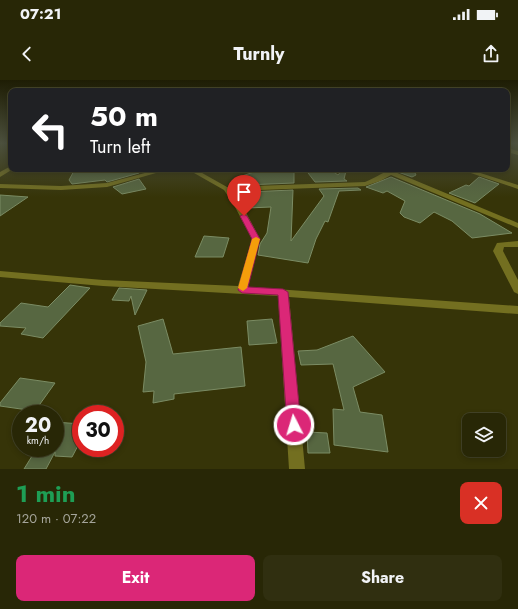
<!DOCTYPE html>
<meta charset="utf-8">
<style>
:root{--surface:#282706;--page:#302f10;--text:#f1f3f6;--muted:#a5a59b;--line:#444428;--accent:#db2777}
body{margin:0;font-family:Jost,sans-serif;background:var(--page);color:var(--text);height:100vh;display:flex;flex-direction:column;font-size:15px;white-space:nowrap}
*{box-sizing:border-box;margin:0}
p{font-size:13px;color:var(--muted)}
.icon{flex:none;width:22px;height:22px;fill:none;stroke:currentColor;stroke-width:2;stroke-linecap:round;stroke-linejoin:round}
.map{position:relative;height:389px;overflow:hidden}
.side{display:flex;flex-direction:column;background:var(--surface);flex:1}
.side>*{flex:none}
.top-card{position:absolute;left:8px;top:8px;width:502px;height:84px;border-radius:8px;box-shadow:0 2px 6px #0003,0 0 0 1px var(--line);background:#202124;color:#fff;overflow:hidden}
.controls{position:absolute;left:462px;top:333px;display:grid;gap:8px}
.controls a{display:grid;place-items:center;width:44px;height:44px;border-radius:8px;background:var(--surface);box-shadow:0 2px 6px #0003,0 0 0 1px var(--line);font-size:20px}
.speed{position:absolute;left:12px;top:325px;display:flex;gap:8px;font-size:20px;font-weight:700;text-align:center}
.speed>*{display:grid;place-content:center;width:52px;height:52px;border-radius:50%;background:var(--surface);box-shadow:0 2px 6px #0003,0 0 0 1px var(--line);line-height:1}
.speed small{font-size:10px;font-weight:400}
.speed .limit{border:6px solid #d22;background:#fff;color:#111}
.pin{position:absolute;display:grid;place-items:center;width:34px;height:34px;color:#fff;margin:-41px -17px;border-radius:50% 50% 50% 0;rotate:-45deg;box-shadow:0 0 4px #0007}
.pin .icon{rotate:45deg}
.me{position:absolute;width:44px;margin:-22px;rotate:355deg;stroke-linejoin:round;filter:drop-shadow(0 0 3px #0008)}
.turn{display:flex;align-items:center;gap:14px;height:84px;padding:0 16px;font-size:18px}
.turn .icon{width:52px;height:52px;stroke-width:2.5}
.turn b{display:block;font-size:28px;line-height:34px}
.round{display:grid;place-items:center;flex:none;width:42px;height:42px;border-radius:8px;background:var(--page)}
.overview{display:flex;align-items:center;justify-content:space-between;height:68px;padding:0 16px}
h1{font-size:24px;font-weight:700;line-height:30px;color:#1e9e55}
.action{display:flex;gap:8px;margin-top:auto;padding:8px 16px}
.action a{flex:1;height:46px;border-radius:8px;background:var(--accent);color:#fff;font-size:16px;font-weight:700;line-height:46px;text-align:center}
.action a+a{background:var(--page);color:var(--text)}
.status{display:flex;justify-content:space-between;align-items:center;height:28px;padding:0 20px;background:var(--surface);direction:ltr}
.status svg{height:11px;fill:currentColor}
header{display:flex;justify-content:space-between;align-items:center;height:52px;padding:0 16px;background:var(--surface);font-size:18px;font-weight:700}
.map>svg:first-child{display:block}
.building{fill:#576741;stroke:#7b8c64}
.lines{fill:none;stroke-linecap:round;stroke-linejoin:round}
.street{fill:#736f20;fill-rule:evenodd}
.route{fill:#db2777;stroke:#8e194d}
.slow{fill:#f59e0b}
</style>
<div class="status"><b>07:21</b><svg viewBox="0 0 49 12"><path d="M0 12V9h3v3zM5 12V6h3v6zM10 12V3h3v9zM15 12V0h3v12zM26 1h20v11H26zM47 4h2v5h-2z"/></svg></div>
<header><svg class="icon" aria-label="back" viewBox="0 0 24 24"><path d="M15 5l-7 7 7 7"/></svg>Turnly<svg class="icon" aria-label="share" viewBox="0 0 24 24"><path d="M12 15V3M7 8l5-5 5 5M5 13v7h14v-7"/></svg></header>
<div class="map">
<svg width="518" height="389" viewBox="0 0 518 389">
<rect width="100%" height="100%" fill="#363408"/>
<g class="building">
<path d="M75 89H139V93L107 102 105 100 72 104 69 100Z"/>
<path d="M263 89H294V103L245 105V103L236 98Z"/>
<path d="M305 89H329L338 95 343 89 346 91 344 99 347 101 315 102Z"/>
<path d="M404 89H413L416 95 412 97 398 92Z"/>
<path d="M391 97 480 134 512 153 472 158 452 141 434 132 420 143 404 137 400 133 405 121 387 111 383 113 366 107Z"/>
<path d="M479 97 499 104 475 123 449 113 466 105 469 106Z"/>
<path d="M139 99 146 109 122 114 113 107Z"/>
<path d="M358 108 361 110 339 111 328 142 325 141 316 159 308 183 258 175 260 164 267 153 271 127 247 128 246 112 293 110 291 161 324 116 319 109Z"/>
<path d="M0 115 28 117 0 136Z"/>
<path d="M204 156 229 158 223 177H195Z"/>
<path d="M70 205 90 208 43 258 21 254 26 248 0 246V243L21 223 48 227Z"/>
<path d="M119 208 147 210 135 235 131 216 129 221 112 220Z"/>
<path d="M163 239 173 274 241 267 245 306 174 314V319L153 323 154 311 143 312 146 282 138 246Z"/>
<path d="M272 239 277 263 249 265 247 241Z"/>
<path d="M353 256 385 292 353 307 360 332 382 335 388 372 334 365 333 329 344 330 333 284 301 285 298 271 317 270Z"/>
<path d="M20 298 55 303 35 331 0 326V323Z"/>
<path d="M55 342 81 344V360L72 377 55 376V372L46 389H24L37 368H55Z"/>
<path d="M307 352 327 353 330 373H308Z"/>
</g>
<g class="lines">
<g class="street">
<path d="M507 68 518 71V75L507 72Z"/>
<path d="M11 86V89H13L0 97V92Z"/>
<path d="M160 89H170L107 107 61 110 0 108V104L61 106 107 103Z"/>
<path d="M187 89H195L227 107 365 102C376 98 386 89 398 89L395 92 518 143V148L391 95 380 101 365 106 231 111 242 125 260 159 248 207 518 226V234L289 217 305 389H289L278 216 103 206 0 197V191L103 200 238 206 252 159 234 125 224 110Z"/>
<path d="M459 89H468L518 105V109Z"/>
<path d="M518 161V167H504L503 171 518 200V214L514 212 513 210 493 171 497 163Z"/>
</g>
</g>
<linearGradient id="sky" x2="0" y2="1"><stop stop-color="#1e1d04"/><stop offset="0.54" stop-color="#4c503d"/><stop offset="1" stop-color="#4c503d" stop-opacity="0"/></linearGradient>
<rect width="518" height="117" fill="url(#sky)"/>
<path class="route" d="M244 134 247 136 260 159 248 207 283 209 288 212 301 345 299 350 294 352 289 350 287 345 278 215 242 213 238 210 252 159 240 136Z"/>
<path class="slow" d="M256 157 260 159 247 208 243 211 238 208 252 159Z"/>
</svg>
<div class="controls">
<a><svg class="icon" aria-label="layers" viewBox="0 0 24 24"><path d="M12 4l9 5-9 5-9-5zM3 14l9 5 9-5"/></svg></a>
</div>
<div class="speed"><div>20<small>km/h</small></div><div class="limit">30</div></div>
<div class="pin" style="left:244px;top:136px;background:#d93025"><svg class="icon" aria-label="arrive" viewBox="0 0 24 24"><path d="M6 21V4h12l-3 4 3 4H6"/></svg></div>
<svg class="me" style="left:294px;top:345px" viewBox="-20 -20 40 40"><circle r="17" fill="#db2777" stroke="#fff" stroke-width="3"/><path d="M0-11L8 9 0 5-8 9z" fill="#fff"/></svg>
<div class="top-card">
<div class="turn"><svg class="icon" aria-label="left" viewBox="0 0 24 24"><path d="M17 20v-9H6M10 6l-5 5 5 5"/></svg><div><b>50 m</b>Turn left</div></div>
</div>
</div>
<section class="side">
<div class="overview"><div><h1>1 min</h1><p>120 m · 07:22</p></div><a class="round" style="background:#d93025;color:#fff"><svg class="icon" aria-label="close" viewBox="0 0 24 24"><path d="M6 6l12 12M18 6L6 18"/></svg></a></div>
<div class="action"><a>Exit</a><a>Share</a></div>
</section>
